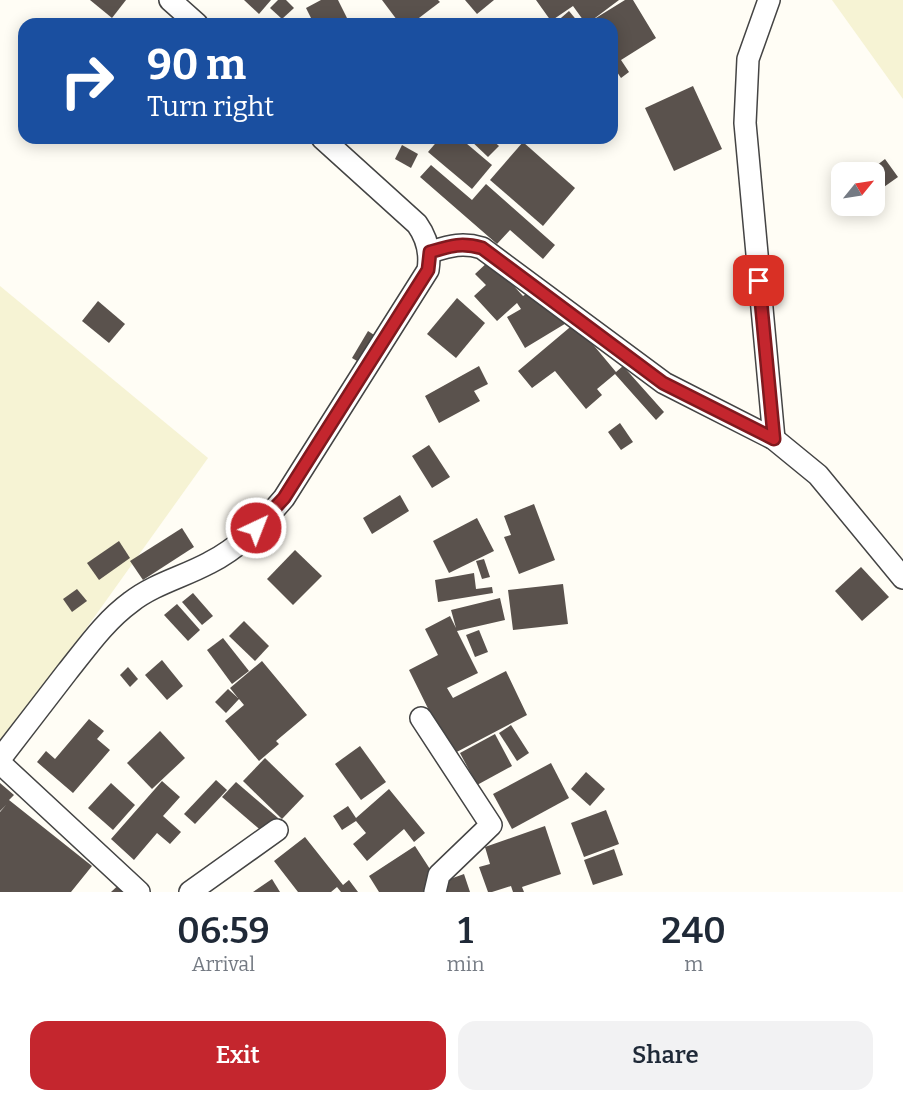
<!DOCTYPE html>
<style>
:root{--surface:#fff;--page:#f2f2f3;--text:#1f2937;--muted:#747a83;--accent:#c4262e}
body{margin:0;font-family:Bitter,serif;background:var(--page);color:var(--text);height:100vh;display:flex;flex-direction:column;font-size:22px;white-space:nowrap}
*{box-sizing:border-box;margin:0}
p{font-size:20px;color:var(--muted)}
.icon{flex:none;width:33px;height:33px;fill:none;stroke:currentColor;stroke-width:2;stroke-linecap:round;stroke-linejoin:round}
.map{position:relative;height:892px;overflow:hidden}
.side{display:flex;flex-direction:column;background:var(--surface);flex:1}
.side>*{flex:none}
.guide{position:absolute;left:18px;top:18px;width:600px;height:126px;border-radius:18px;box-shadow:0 3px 15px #0003;background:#1a4fa0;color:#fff;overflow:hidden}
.needle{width:39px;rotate:60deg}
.buttons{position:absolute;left:831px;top:162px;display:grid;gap:12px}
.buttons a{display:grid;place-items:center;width:54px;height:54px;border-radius:12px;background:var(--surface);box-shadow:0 3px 15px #0003;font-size:30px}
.pin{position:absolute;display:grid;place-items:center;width:51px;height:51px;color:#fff;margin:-26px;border-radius:12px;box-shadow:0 3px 9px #0006}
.me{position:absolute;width:66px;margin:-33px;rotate:43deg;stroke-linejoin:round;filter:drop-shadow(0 0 4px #0008)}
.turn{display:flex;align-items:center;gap:21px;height:126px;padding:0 30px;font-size:27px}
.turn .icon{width:78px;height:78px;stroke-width:2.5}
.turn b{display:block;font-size:42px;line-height:51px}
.eta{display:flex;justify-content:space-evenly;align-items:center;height:102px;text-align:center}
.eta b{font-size:36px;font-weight:600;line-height:42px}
.button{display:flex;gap:12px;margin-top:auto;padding:12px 30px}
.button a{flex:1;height:69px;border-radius:18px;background:var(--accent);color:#fff;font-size:24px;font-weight:600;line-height:69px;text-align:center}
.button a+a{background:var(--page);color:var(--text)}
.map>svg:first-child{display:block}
.farmland{fill:#f6f3d4}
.building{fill:#5a524d}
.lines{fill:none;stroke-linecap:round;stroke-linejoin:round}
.minor-casing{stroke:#444;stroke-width:24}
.minor{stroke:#fff;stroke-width:21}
.route-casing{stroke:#7f191e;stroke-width:15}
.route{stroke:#c4262e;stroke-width:10}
</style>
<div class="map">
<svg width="903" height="892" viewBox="0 0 903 892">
<rect width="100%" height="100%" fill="#fffdf5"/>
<g class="farmland">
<path d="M832 0H903V99Z"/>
<path d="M0 286 208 458 0 749Z"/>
</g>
<g class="building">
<path d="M90 0H126L112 18Z"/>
<path d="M244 0H271L259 14Z"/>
<path d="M278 0H286L294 8 282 19 270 8Z"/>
<path d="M321 0H338L347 18 337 24H314L306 8Z"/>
<path d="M382 0H438L440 2 411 24H400Z"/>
<path d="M465 0H494L477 14Z"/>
<path d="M536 0H619L591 21 625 0H633L656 38 621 60 629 72 621 78 615 69 612 71V24H586L573 6 551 21Z"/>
<path d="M569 11 579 23 577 24H554Z"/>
<path d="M354 18 360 24H348Z"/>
<path d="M693 86 722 149 674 171 645 108Z"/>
<path d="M440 138H460L492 165 472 189 428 152Z"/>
<path d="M468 138H490L499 146 488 157Z"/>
<path d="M523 142 575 188 543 226 490 180Z"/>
<path d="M402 145 418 154 411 168 395 159Z"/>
<path d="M885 159 898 177 874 194V172H868Z"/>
<path d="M431 165 472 200 486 184 555 245 543 259 510 230 497 244 420 177Z"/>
<path d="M490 260 523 296 545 282 568 322 525 348 507 317 521 309 517 303 497 321 474 296 486 285 475 274Z"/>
<path d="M457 298 485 323 456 358 427 334Z"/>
<path d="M98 301 125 324 109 343 82 321Z"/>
<path d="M575 323 616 372 623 366 664 412 656 420 615 374 597 389 602 395 586 409 555 371 532 388 518 371Z"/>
<path d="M368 331 385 342 369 368 352 358Z"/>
<path d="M479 366 488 384 474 391 480 401 439 423 425 396Z"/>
<path d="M620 423 633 442 621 450 608 432Z"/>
<path d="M429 445 450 477 432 488 412 456Z"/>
<path d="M400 495 409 511 372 534 363 518Z"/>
<path d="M534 504 555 560 519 574 504 537 511 535 504 516Z"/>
<path d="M477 518 494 551 449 573 433 541Z"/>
<path d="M182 528 194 547 143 580 130 561Z"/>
<path d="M119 541 130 558 99 580 87 563Z"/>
<path d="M295 550 322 576 293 605 267 579Z"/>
<path d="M484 559 490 577 482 579 476 561Z"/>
<path d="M861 567 889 597 862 621 835 591Z"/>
<path d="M474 573 476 589 492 587 493 593 438 602 435 580Z"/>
<path d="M563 584 568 624 513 630 508 590Z"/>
<path d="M77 589 87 601 72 612 63 599Z"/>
<path d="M193 593 213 616 202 625 182 602Z"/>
<path d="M500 598 505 620 457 631 478 673 447 688 453 698 506 671 527 715 451 755 409 670 438 655 425 629 450 616 456 628 451 610Z"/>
<path d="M177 604 200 630 188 641 164 615Z"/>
<path d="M244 621 269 646 255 661 229 636Z"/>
<path d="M479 630 488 652 475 657 466 635Z"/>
<path d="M223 638 249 671 232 684 207 650Z"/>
<path d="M162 660 183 686 167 700 145 675Z"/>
<path d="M262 661 307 715 276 741 279 744 259 761 225 721 244 705 239 699 226 713 215 702 228 689 238 698 230 688Z"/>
<path d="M128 667 138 679 130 687 120 675Z"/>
<path d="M89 719 104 731 97 739 110 750 73 793 37 762 46 751 55 759Z"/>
<path d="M511 725 529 753 517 761 499 733Z"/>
<path d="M160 731 185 758 152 789 127 763Z"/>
<path d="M495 734 512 766 477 785 460 753Z"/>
<path d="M360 746 386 782 361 800 335 764Z"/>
<path d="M265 758 304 796 282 819 243 781Z"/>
<path d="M551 763 569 798 512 829 493 794Z"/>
<path d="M586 772 605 789 590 806 571 789Z"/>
<path d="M216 780 227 790 195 824 184 814Z"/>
<path d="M162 781 180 797 163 816 181 832 170 844 157 833 134 860 111 839Z"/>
<path d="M236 782 278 818 264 833 222 797Z"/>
<path d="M0 783 14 795 9 800 92 866 71 892H0V812L6 805 0 811Z"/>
<path d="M111 783 135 805 113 830 88 808Z"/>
<path d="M389 789 425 833 414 842 404 829 367 861 353 844 366 833 356 821 342 830 333 816 348 806 356 818Z"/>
<path d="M606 810 619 844 584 857 571 823Z"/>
<path d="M545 826 561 874 522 887 524 892H513L511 886 492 892H488L479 867 490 864 485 847Z"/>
<path d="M305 837 343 885 349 880 358 892H341L337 887 331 892H298L274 861Z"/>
<path d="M415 846 439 883 464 874 470 892H379L369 876Z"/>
<path d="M614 849 623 875 593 885 584 860Z"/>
<path d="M272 879 280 892H253Z"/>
<path d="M124 880 134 892H111Z"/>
</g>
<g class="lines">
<defs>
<g id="minor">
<path d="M170 0 197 24"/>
<path d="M769 0 748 59 745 123 774 439"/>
<path d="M430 252C450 246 462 242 482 248L664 383 774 439 818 475 903 578"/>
<path d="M421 718 491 825 439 875 435 892"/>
<path d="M0 759C22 730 45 701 67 672 87 647 105 621 131 602 154 584 183 577 209 563 239 548 262 524 284 498L428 270C431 252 427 238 417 224L322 138"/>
<path d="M0 763 139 892"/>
<path d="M190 892 277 830"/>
</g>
</defs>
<use href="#minor" class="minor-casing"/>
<use href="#minor" class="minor"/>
</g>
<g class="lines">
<defs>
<path id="route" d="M256 528 284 498 428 270 430 252C450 246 461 242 482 248L663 383 774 439 759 281"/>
</defs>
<use href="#route" class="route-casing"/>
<use href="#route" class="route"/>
</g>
</svg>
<div class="buttons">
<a><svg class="needle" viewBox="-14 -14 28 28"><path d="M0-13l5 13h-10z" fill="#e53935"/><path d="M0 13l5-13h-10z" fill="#747a83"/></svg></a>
</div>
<div class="pin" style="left:759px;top:281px;background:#d93025"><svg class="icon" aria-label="arrive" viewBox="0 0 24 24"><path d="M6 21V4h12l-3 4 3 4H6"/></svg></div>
<svg class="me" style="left:256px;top:528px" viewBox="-20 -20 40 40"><circle r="17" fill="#c4262e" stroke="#fff" stroke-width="3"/><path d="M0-11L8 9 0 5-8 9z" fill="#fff"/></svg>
<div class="guide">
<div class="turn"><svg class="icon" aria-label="right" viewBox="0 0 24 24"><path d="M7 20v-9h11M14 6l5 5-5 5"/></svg><div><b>90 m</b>Turn right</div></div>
</div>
</div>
<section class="side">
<div class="eta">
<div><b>06:59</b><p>Arrival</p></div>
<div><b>1</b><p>min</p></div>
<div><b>240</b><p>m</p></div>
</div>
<div class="button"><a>Exit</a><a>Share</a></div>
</section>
